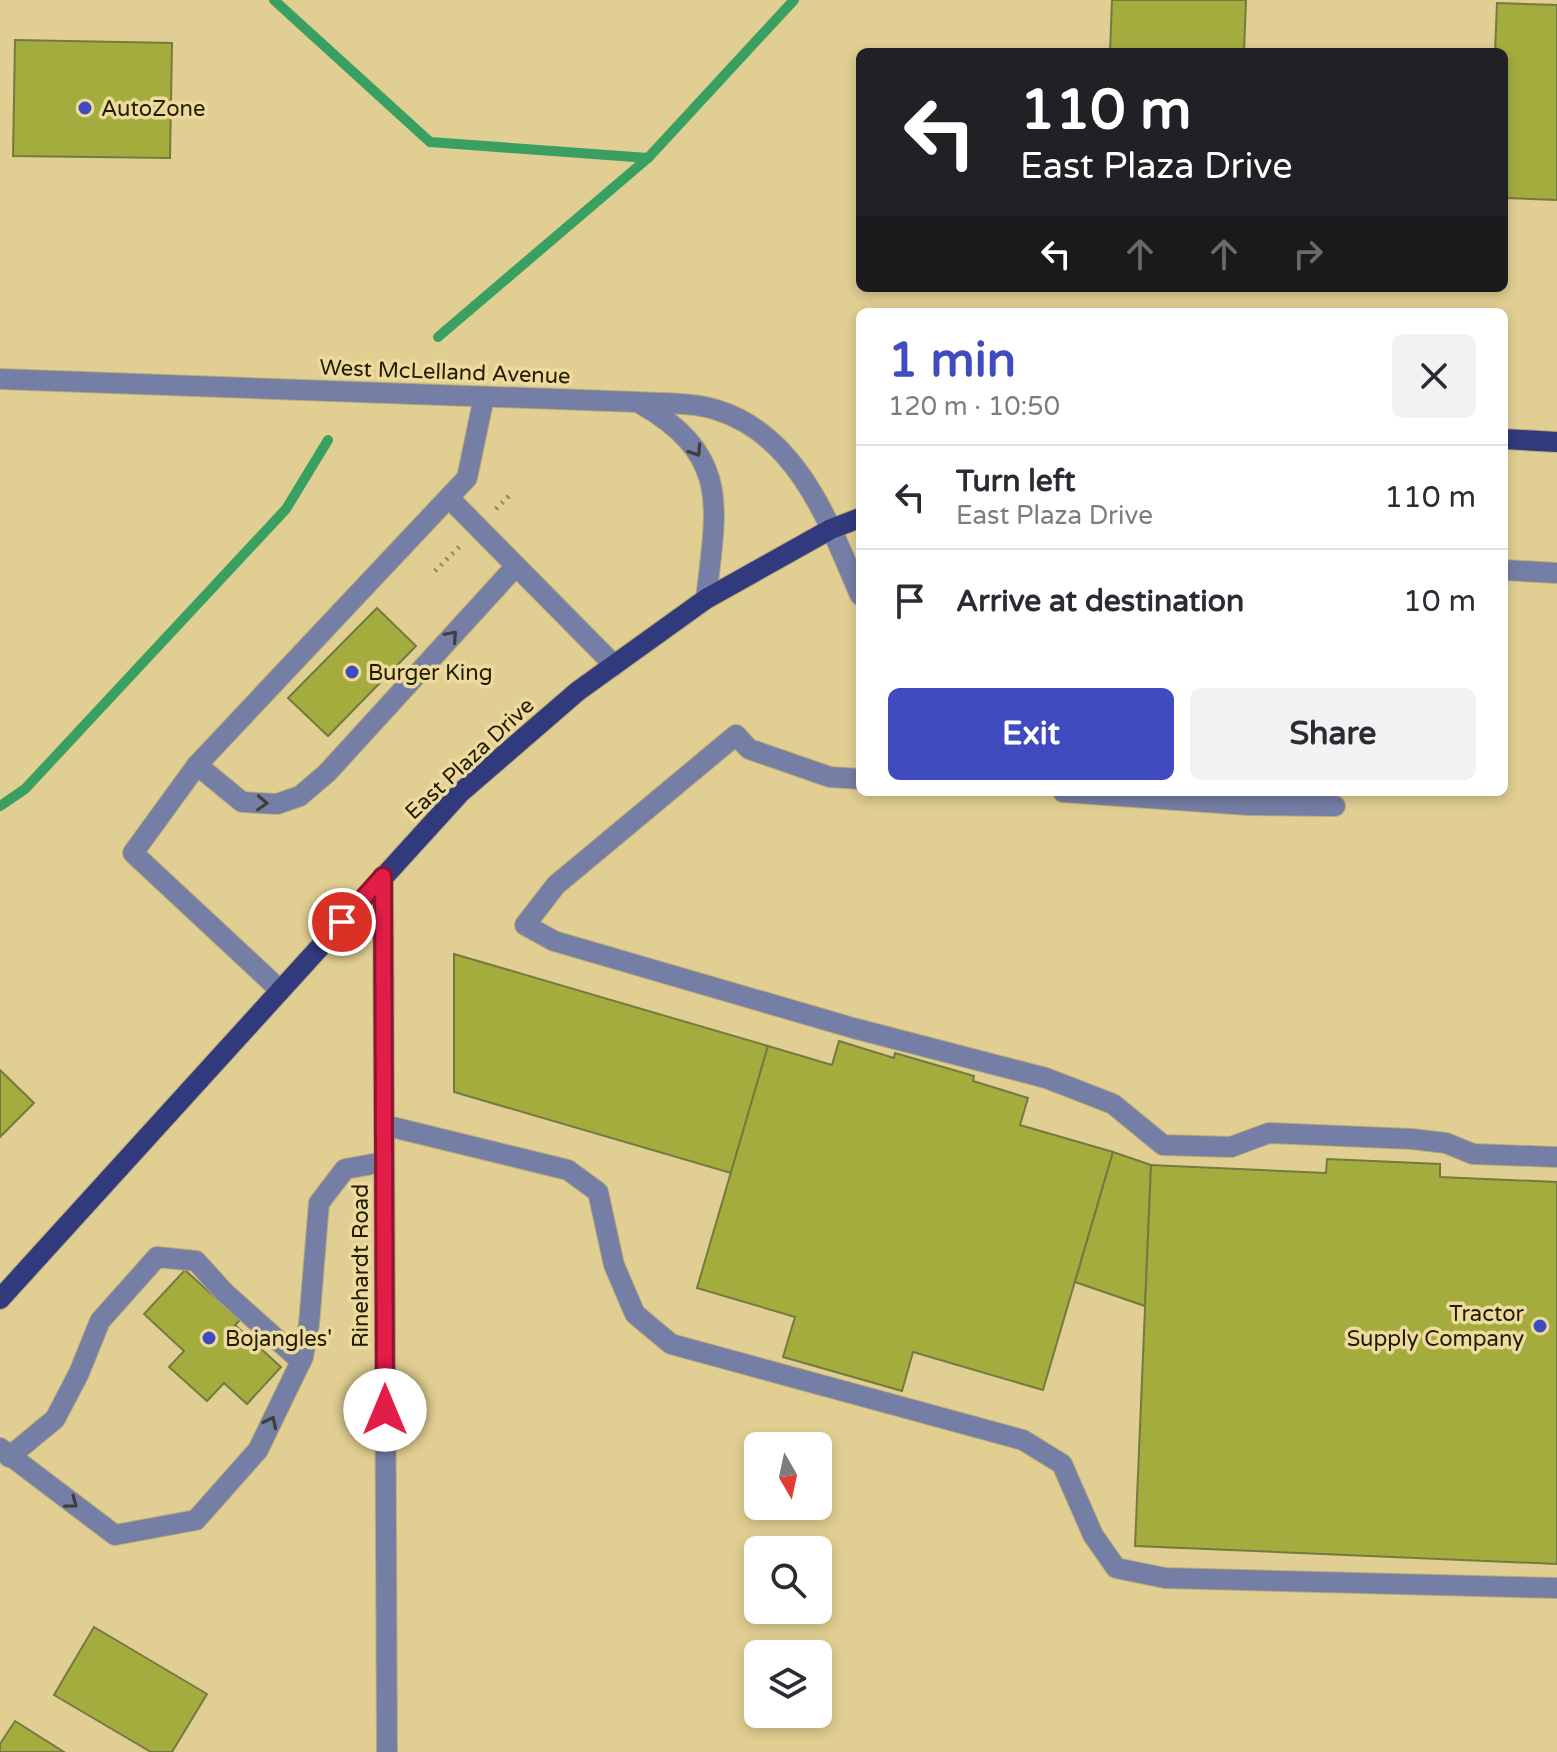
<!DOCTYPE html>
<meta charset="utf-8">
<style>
:root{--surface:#fff;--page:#f2f2f3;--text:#2b2b33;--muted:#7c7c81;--line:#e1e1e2;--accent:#404bbf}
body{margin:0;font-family:"Varela Round",sans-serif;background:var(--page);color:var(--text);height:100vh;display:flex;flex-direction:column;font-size:30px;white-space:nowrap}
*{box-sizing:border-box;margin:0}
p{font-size:26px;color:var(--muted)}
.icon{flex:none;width:44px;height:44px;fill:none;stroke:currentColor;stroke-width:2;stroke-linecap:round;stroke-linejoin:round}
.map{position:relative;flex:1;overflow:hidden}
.side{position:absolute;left:856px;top:308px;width:652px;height:488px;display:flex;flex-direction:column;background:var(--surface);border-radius:12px;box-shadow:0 4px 12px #0003}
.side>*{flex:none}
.banner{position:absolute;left:856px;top:48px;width:652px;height:244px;border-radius:12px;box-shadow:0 4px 12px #0003;background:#202124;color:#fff;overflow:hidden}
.needle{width:52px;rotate:171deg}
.controls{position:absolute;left:744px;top:1432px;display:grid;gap:16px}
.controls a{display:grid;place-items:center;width:88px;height:88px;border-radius:12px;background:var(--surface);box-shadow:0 4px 12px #0003;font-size:40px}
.pin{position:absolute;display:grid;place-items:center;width:68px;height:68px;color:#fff;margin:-34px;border:4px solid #fff;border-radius:50%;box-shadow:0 2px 8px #0007}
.me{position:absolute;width:88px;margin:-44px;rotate:0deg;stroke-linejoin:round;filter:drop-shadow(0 0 6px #0008)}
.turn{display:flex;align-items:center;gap:28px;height:168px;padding:0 32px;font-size:36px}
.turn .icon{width:104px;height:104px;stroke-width:2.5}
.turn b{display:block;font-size:56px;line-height:68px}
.lanes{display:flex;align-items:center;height:76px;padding:0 32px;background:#0003;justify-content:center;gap:40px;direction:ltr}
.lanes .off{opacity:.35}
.round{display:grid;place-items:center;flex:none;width:84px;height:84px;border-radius:12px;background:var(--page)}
.overview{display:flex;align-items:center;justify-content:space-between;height:136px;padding:0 32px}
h1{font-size:48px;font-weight:700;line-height:60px;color:var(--accent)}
.cta{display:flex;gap:16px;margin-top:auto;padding:16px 32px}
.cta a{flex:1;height:92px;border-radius:12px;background:var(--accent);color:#fff;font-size:32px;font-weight:700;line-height:92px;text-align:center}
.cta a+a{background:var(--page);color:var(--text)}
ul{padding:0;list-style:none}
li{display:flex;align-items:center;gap:24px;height:104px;padding:0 32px;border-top:2px solid var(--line)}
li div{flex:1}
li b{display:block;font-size:30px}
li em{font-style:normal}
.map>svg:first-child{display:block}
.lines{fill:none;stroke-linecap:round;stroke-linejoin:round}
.stream{stroke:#3aa062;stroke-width:10}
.building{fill:#a4ac3e;stroke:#747a40;stroke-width:2}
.minor-casing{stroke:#baaa76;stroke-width:22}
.major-casing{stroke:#baaa76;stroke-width:22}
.path{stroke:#928557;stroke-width:5;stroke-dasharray:2 6;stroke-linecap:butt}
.minor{stroke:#757ea5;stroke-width:20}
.major{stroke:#303a7d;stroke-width:20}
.oneway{stroke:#403e3c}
.route-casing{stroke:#92132f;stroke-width:20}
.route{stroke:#e11d48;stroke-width:14}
.poi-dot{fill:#404bbf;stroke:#eddb9e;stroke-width:3}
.labels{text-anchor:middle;stroke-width:7;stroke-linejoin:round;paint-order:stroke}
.poi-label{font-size:22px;fill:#231c04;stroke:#eddb9e;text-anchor:start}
.street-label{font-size:22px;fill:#231c04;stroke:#eddb9e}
</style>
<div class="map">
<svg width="1557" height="1752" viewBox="0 0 1557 1752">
<rect width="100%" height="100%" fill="#e0ce92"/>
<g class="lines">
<g class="stream">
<path d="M274 0 430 142 648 158"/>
<path d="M438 337 648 158 794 0"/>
<path d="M0 806 25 789 286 509 328 440"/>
</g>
</g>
<g class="building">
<path d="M1112 0H1246L1244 52H1110Z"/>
<path d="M1497 3 1557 5V200L1504 198V52H1495Z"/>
<path d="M15 40 172 43 170 158 13 156Z"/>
<path d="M377 608 416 646 328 736 288 698Z"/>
<path d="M454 954 768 1046 731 1173 454 1092Z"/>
<path d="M839 1041 894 1058 895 1053 974 1076 973 1081 1028 1098 1020 1125 1113 1152 1043 1390 913 1352 902 1391 783 1357 795 1317 697 1288 768 1046 832 1065Z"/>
<path d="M0 1070 34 1103 0 1137Z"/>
<path d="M1113 1152 1151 1165 1145 1306 1075 1282Z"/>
<path d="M1327 1159 1440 1164V1177L1557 1182V1564L1135 1546 1151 1165 1326 1173Z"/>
<path d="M185 1270 240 1320 235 1325 281 1367 247 1404 224 1383 207 1401 169 1367 184 1351 144 1314Z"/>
<path d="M94 1627 207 1694 172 1752H151L54 1695Z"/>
<path d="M15 1721 64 1752H0V1744Z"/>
</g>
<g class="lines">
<defs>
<g id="minor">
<path d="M0 379 637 402C663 404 693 402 717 410 798 435 830 525 860 595"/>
<path d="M641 404C732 456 716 509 706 599"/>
<path d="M449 498 614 665"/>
<path d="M1504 570 1557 573"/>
<path d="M197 765 242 802 277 804 300 796 327 773 516 566"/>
<path d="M860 779 830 777 749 749 736 735 556 885 525 925 554 941 853 1028 1046 1078 1113 1104 1163 1145 1231 1147 1269 1133 1412 1139 1446 1143 1473 1154 1557 1157"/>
<path d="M1063 792 1248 805 1335 806"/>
<path d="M383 876 387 1752"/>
<path d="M280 990 133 853 197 765 467 478 484 397"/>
<path d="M384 1125 568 1170 598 1192 614 1265 635 1314 671 1344 1023 1440 1062 1464 1093 1535 1116 1568 1165 1578 1557 1588"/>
<path d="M0 1448 115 1535 196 1520 258 1450 303 1357 309 1324 319 1203 345 1169 384 1162"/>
<path d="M9 1457 55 1419 79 1373 100 1321 157 1257 196 1261 224 1292 301 1361"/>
</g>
<g id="major">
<path d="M1504 439 1557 442"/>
<path d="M0 1299 460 793 578 691 706 599 831 529 860 518"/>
</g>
</defs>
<use href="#minor" class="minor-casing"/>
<use href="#major" class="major-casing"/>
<g class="path">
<path d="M496 509 512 493"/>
<path d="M435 571 461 545"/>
</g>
<use href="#minor" class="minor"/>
<use href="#major" class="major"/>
</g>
<defs><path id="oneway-chevron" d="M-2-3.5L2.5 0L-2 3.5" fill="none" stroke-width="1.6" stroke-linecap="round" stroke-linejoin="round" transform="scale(2)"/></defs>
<g class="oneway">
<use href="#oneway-chevron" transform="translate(696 451) rotate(56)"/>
<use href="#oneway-chevron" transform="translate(452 636) rotate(-48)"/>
<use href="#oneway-chevron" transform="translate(262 803) rotate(3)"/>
<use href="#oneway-chevron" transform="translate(271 1422) rotate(-64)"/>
<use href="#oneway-chevron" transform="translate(72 1503) rotate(37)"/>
</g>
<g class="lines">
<defs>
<path id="route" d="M342 922 383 876 385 1410"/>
</defs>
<use href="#route" class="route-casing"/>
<use href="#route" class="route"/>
</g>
<g class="poi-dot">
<circle cx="85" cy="108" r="8"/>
<circle cx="352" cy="672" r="8"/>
<circle cx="1540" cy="1326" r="8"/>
<circle cx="209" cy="1338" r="8"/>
</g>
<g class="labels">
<g class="poi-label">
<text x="101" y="116">AutoZone</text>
<text x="368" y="680">Burger King</text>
<text x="1524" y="1321" text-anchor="end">Tractor<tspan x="1524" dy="25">Supply Company</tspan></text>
<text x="225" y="1346">Bojangles'</text>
</g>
<g class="street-label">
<text transform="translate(445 371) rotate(2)" y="8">West McLelland Avenue</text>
<text transform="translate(469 758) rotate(-43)" y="8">East Plaza Drive</text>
<text transform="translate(360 1266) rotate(-90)" y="8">Rinehardt Road</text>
</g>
</g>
</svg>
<div class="controls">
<a><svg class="needle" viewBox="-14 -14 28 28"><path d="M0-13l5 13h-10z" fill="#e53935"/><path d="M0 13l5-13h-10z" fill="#7c7c81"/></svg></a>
<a><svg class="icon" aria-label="search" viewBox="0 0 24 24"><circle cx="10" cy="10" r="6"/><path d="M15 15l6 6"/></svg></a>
<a><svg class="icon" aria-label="layers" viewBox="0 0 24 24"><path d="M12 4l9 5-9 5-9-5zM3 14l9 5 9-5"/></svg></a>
</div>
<div class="pin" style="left:342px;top:922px;background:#d93025"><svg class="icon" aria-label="arrive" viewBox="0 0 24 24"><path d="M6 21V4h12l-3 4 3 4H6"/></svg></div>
<svg class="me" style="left:385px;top:1410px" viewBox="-20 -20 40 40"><circle r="19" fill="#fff"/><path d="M0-13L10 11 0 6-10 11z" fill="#e11d48"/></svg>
<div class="banner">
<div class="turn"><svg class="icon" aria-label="left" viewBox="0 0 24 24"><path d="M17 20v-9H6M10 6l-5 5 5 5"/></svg><div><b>110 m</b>East Plaza Drive</div></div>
<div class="lanes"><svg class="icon" aria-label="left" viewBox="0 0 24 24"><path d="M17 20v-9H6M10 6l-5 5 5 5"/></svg><svg class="icon off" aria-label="ahead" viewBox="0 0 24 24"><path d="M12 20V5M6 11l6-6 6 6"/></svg><svg class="icon off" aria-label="ahead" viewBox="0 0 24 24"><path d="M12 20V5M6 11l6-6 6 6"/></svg><svg class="icon off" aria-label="right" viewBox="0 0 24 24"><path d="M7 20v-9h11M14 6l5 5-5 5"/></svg></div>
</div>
<section class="side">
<div class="overview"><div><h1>1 min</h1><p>120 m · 10:50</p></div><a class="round"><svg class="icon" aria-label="close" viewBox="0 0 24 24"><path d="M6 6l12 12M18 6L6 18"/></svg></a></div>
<ul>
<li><svg class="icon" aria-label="left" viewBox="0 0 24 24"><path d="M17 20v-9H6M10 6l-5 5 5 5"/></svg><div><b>Turn left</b><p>East Plaza Drive</p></div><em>110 m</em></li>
<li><svg class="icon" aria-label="arrive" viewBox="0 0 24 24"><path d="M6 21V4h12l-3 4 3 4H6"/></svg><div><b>Arrive at destination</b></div><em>10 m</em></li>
</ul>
<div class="cta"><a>Exit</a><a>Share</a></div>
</section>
</div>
